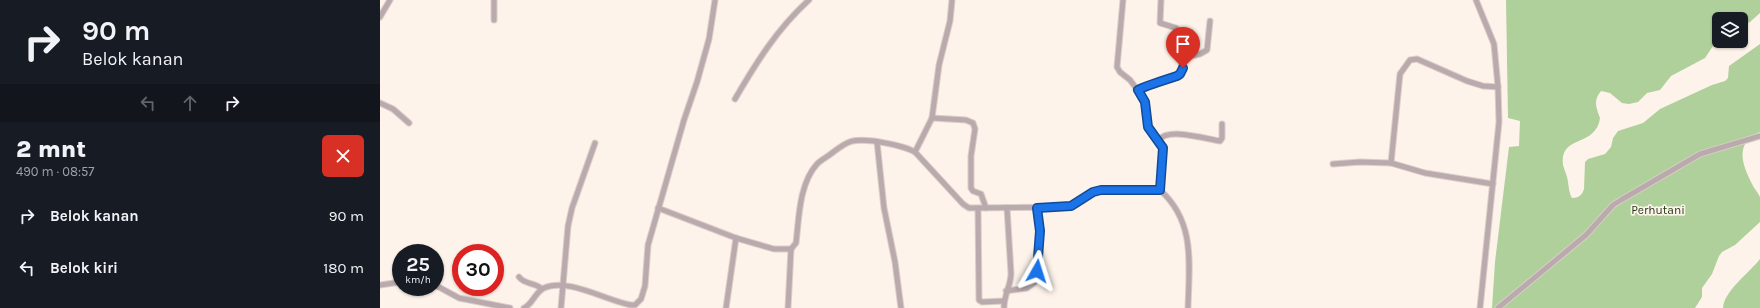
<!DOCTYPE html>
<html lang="id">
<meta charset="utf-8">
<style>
:root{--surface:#171b24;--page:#20242c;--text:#f1f3f6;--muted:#9ea1a6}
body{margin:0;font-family:Karla,sans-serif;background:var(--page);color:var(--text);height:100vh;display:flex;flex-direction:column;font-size:15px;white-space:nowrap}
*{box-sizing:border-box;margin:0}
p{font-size:13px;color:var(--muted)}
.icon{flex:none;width:22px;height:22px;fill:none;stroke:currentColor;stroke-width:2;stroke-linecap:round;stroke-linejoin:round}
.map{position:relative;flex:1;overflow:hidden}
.drawer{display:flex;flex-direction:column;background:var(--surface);width:380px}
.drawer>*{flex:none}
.banner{background:#171b24;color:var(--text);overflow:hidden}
.buttons{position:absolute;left:1332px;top:12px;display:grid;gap:8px}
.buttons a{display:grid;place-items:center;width:36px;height:36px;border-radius:6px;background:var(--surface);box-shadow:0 1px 3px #0004;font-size:20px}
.speed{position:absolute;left:12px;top:244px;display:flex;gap:8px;font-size:20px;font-weight:700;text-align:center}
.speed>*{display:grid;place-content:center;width:52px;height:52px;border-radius:50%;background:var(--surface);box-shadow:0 1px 3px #0004;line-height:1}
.speed small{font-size:10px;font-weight:400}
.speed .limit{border:6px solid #d22;background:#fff;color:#111}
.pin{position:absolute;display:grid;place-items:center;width:34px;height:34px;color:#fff;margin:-41px -17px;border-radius:50% 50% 50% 0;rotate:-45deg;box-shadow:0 0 4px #0007}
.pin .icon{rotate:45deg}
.me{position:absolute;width:44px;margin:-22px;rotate:6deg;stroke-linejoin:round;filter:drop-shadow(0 0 3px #0008)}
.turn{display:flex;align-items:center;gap:14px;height:84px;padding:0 16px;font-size:18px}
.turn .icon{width:52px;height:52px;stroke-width:2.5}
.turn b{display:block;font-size:28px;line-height:34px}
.lanes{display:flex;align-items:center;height:38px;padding:0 16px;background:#0003;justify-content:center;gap:20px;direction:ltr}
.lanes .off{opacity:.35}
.round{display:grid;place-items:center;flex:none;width:42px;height:42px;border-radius:6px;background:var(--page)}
.headline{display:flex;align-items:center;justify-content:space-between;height:68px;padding:0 16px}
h1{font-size:24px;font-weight:800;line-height:30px}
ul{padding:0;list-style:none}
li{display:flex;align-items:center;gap:12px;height:52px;padding:0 16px}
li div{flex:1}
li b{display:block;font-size:15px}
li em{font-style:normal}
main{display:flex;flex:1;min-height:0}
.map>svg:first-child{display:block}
.forest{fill:#afd09a}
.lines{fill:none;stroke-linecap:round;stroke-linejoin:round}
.minor-casing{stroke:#d9cfc8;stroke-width:7}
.minor{stroke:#baaaad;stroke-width:5}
.route-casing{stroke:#114b97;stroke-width:10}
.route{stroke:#1a73e8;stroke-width:7}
.labels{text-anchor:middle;stroke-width:3.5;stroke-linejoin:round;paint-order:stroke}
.park-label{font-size:12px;fill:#1e330d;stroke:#fdf3eb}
</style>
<main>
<section class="drawer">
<div class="banner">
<div class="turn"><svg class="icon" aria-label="right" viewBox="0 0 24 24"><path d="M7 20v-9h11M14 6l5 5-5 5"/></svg><div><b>90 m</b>Belok kanan</div></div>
<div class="lanes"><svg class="icon off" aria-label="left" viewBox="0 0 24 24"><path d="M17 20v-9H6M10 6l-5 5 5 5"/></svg><svg class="icon off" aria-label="ahead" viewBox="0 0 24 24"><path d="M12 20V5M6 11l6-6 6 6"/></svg><svg class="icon" aria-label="right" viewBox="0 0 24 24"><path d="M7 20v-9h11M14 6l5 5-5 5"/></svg></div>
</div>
<div class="headline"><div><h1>2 mnt</h1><p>490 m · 08:57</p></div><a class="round" style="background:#d93025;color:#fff"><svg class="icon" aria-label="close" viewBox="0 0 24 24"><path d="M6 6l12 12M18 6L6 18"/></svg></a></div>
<ul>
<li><svg class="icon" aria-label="right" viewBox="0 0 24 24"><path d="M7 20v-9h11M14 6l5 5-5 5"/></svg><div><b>Belok kanan</b></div><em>90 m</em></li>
<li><svg class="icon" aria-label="left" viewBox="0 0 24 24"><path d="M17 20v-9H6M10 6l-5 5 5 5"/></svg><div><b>Belok kiri</b></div><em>180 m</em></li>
</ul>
</section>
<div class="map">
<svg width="1380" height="308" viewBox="0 0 1380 308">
<rect width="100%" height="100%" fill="#fdf3eb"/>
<g class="forest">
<path d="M1126 0H1380V13L1370 22 1361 26V19H1339V37L1325 58 1291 76 1280 90 1267 93 1258 102 1249 104 1242 103 1230 93 1221 91C1213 101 1216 107 1220 118 1216 148 1179 134 1183 165 1184 169 1186 173 1187 177 1189 184 1188 191 1192 198 1199 198 1202 195 1204 189L1205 162 1208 159 1225 154 1231 147 1233 138 1238 131 1263 123 1280 109 1332 85 1345 81 1348 78 1349 66 1380 44V132C1354 143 1362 164 1372 184 1374 188 1378 193 1380 197 1380 204 1380 215 1380 222L1355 245 1342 252 1339 256 1332 274 1322 288V297L1315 308H1112L1115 262 1129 147 1139 146 1140 121 1128 118Z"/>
<path d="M1380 259V308H1343C1344 291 1369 273 1380 259Z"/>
</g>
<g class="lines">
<defs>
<g id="minor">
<path d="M572 0 570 21 559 65 552 118 535 152 583 204 589 208 687 207 696 204 717 191 780 190C816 222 809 265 808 308"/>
<path d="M743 0 737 67 740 72 750 80 762 96 766 109 768 127 783 148 780 190"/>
<path d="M1096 0 1114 44 1118 87 1119 122 1100 308"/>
<path d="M0 17 10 0"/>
<path d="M114 20V0"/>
<path d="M802 58 820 54 827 50 830 21"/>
<path d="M758 90 797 77 802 72 799 33 796 28 780 23 781 0"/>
<path d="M355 99C376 63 397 29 429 0"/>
<path d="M0 103 13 109 29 123"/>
<path d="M552 118 586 120 593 123 595 129 591 156V188L593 191 601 194 606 208"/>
<path d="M779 140C788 127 826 139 840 141L842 138V124"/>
<path d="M497 142 504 208 515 262 521 308"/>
<path d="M1011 163 1020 74 1030 60 1037 59 1087 81 1103 86 1118 87"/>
<path d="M953 164 980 162 1011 163 1045 173 1113 184"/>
<path d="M278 208 356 238 394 249H411L416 243C419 218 419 184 437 164 441 160 447 157 452 153 469 140 472 139 494 141 507 143 524 146 535 152"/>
<path d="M598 209 599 300 602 302 624 301"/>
<path d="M139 277C145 285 155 282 162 289"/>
<path d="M0 285 21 282"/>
<path d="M55 285 79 298 130 308"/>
<path d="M626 291 647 288 654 283C661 259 660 232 657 208"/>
<path d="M144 308C153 304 155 292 164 288 187 277 227 301 251 305H255L261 299 265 286 268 245 304 120 317 82 329 39 335 0"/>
<path d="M181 308 188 226 192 208 215 143"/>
<path d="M346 308 356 238"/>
<path d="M408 308 411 249"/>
<path d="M624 308C624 294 631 286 631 273L627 208"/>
<path d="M1118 308 1206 235 1233 205 1241 200 1320 154 1380 136"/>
</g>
</defs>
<use href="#minor" class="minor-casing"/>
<use href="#minor" class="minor"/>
</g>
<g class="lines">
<defs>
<path id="route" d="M657 271 660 231 657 208 691 206 713 192 721 190H780L783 148 768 127 765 102 758 90C762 87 791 78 797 76L800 74 803 68"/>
</defs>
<use href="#route" class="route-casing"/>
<use href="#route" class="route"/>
</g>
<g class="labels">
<g class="park-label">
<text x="1278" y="214">Perhutani</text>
</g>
</g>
</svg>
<div class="buttons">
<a><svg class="icon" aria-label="layers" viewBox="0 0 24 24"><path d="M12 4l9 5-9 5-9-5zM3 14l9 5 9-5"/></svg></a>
</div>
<div class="speed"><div>25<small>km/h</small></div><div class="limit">30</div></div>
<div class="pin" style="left:803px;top:68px;background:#d93025"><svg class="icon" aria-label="arrive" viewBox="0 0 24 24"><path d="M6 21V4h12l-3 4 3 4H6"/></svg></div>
<svg class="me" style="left:657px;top:271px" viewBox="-20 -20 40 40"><path d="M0-17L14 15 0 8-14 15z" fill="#1a73e8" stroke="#fff" stroke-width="4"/></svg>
</div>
</main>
